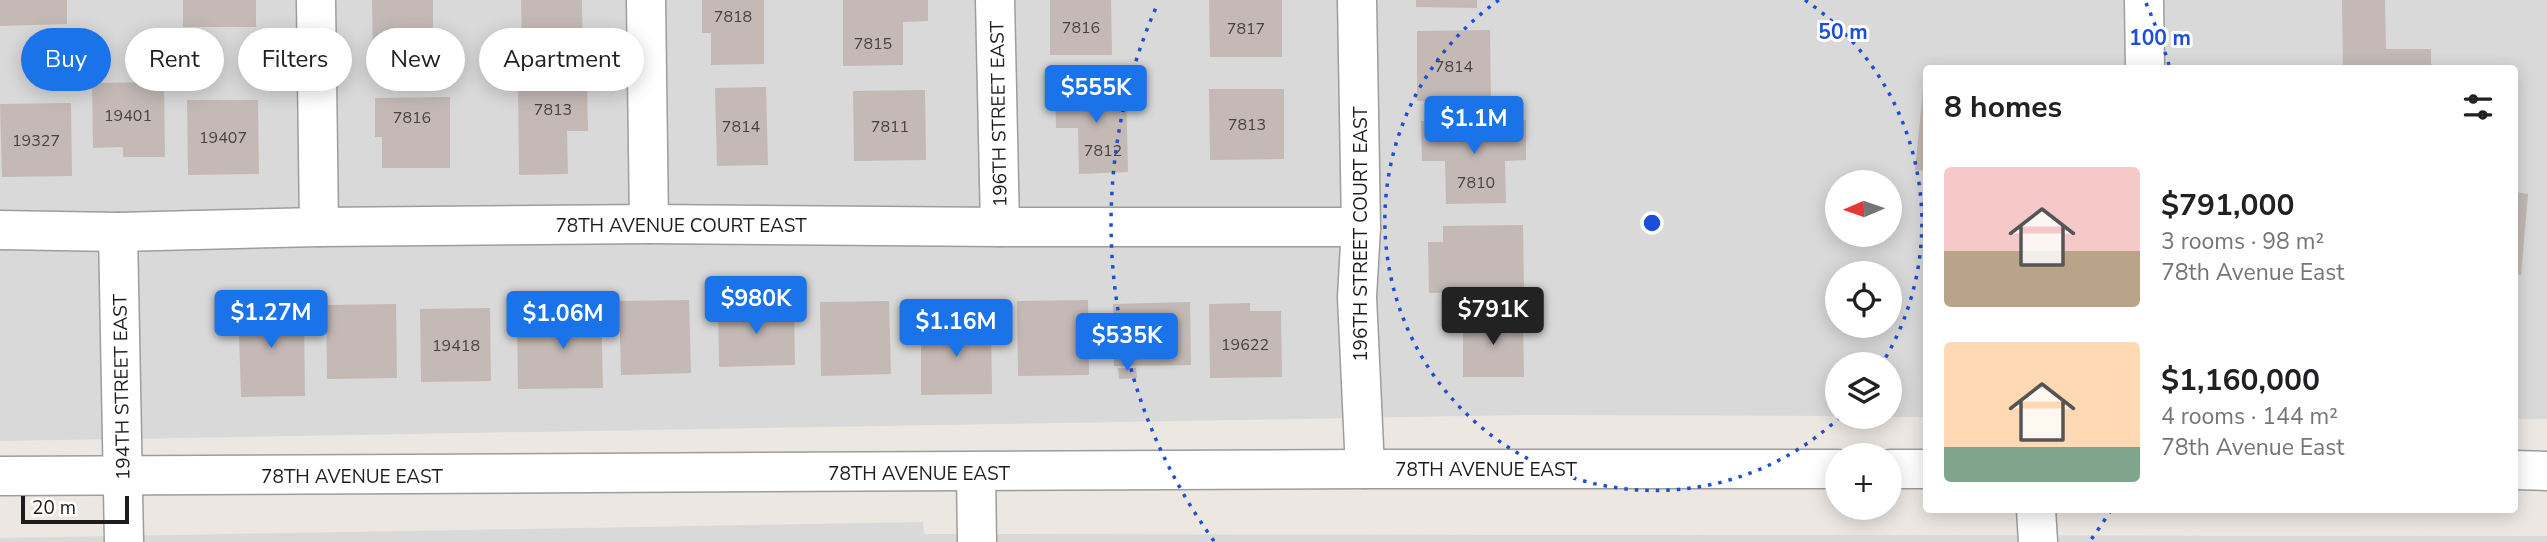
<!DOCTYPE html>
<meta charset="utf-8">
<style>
body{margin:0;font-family:"Nunito Sans",sans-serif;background:#f2f2f2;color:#202124;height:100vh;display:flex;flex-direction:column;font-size:26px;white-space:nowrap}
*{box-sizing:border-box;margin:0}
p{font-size:23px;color:#757577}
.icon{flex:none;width:38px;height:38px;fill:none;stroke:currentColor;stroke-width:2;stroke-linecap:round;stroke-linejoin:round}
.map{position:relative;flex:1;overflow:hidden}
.side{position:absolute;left:1923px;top:65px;width:595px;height:448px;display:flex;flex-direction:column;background:#fff;border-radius:7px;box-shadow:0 4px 18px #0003}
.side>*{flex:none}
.top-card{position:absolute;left:21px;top:28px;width:665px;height:63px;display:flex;gap:14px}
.needle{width:46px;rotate:268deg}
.fabs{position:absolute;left:1825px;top:170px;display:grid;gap:14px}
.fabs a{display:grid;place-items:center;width:77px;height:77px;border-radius:50%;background:#fff;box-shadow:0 4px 18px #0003;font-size:35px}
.scale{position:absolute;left:21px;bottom:18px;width:108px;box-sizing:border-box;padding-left:7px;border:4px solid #1c1c1c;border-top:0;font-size:19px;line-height:24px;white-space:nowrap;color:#1c1c1c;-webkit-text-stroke:5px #fff;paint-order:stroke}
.price{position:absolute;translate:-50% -60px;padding:0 16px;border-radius:7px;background:#1a73e8;color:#fff;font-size:23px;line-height:46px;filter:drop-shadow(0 2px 4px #0008)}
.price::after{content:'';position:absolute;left:50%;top:42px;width:21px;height:16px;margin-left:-10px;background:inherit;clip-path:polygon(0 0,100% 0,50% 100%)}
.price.active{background:#222;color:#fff}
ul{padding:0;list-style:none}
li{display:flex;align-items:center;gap:21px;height:175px;padding:0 21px}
li span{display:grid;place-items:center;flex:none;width:196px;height:140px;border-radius:7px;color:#555}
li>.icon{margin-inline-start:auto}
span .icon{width:84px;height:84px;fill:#fffc;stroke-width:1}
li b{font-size:30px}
h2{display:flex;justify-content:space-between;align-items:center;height:84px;padding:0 21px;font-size:30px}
.chip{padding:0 24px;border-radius:32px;background:#fff;box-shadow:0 4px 18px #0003;font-size:24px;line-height:63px}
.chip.active{background:#1a73e8;color:#fff}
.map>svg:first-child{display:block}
.residential{fill:#dad9d9;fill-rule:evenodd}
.building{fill:#c4b9b5}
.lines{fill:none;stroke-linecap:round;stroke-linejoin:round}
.minor-casing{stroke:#9d9d9d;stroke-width:41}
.tertiary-casing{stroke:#9d9d9d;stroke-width:41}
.minor{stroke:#fff;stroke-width:38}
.tertiary{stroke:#fff;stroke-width:38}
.ring{fill:none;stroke:#1d4ed8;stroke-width:3.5;stroke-dasharray:3.5 7}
.labels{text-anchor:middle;stroke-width:6;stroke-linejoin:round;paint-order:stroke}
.number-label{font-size:16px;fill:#464342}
.street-label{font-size:19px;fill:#1c1c1c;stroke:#fff}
.centre{fill:#1d4ed8;stroke:#fff;stroke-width:3.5}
.ring-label{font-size:21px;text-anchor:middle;font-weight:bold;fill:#1d4ed8;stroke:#fff;stroke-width:6;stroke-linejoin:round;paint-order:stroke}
</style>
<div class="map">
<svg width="2547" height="542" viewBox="0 0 2547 542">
<rect width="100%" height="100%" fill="#ede7e2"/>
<g class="residential">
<path d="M 0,0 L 2547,0 L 2547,419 L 2515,419 L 2515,68 L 1927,68 L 1927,417 L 1881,417 L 1890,416 L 1890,364 L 1838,364 L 1837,416 L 1532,415 L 0,441 ZM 1838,182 L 1890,182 L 1890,234 L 1838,234 ZM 1838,273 L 1890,273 L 1890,326 L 1838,326 Z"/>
<path d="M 923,522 L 924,534 L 2547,536 L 2547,542 L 0,542 L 0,538 Z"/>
</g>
<g class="building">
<path d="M 0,0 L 67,0 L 67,24 L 0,26 Z"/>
<rect x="183" y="0" width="73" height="27"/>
<path d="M 372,0 L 433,0 L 433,60 L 373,61 Z"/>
<path d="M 521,0 L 582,0 L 583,67 L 507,68 L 507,45 L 522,45 Z"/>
<path d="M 702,0 L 764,0 L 764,64 L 711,65 L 711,33 L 702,33 Z"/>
<path d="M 843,0 L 928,0 L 928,21 L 903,22 L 903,65 L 843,66 Z"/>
<path d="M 1050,0 L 1111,0 L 1112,55 L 1050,55 Z"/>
<path d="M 1209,0 L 1282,0 L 1282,57 L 1210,57 Z"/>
<path d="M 1416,0 L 1477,0 L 1477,8 L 1416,7 Z"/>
<path d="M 2342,0 L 2385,0 L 2386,49 L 2431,49 L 2431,68 L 2343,68 Z"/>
<path d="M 1490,30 L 1491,100 L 1417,101 L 1417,31 Z"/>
<path d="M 164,82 L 165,157 L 123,157 L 123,147 L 93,148 L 92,83 Z"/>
<path d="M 1126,85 L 1128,172 L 1079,174 L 1078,128 L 1056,128 L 1055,86 Z"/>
<path d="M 587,86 L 588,131 L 567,131 L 568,174 L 519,175 L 518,87 Z"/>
<path d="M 766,87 L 768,165 L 717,166 L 715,88 Z"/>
<path d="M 1209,89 L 1284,89 L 1284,159 L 1210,160 Z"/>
<path d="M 925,90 L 926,160 L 854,161 L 853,91 Z"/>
<path d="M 1923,91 L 1927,91 L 1927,171 L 1915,170 Z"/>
<path d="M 450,97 L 450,168 L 382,168 L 382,137 L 375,137 L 375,98 Z"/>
<path d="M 187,100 L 258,100 L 259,174 L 188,175 Z"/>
<path d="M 71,103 L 72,176 L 2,177 L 0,104 Z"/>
<path d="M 1526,120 L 1526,160 L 1505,161 L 1506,203 L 1446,204 L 1445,161 L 1422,161 L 1421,121 Z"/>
<path d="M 2515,192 L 2528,194 L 2521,275 L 2515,274 Z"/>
<path d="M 1523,225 L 1524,291 L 1429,293 L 1428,242 L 1443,242 L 1443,226 Z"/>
<path d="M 286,300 L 287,317 L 304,317 L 305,396 L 241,397 L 238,302 Z"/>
<path d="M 689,300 L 691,373 L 621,375 L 619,301 Z"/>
<path d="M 1088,300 L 1089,375 L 1018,376 L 1017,301 Z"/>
<path d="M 889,301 L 891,374 L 821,376 L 820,302 Z"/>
<path d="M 1190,302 L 1191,365 L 1114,366 L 1113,304 Z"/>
<path d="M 601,303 L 603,388 L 518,389 L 517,328 L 559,327 L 558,304 Z"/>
<path d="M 1250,303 L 1250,311 L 1281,311 L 1282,377 L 1210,378 L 1209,304 Z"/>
<path d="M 396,304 L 397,378 L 327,379 L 326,305 Z"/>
<path d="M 794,304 L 795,365 L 719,367 L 718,306 Z"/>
<path d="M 490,308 L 491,381 L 421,382 L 420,309 Z"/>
<path d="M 1523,316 L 1524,377 L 1463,377 L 1463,317 Z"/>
<path d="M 991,323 L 992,394 L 921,395 L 921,324 Z"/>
<path d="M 1118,368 L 1136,368 L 1137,378 L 1119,379 Z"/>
</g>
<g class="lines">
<defs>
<g id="minor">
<path d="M 316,0 L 319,227"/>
<path d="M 646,0 L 649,224"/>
<path d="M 995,0 L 1000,227"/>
<path d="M 1357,0 L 1361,227 L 1357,297 L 1365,469"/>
<path d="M 2144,0 L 2145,68"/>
<path d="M 0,230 L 118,232 L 319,227 L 649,224 L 1000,227 L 1361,227"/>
<path d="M 118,232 L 124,542"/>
<path d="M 976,472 L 977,542"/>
<path d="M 2036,509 L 2038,542"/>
</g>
<g id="tertiary">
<path d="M 1890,469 L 1927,469"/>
<path d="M 2515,470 L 2547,471"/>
<path d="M 0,476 L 1365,469 L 1838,469"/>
</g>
</defs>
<use href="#minor" class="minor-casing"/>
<use href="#tertiary" class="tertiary-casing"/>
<use href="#minor" class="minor"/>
<use href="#tertiary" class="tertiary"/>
</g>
<g class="ring">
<path d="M1840 417A270 270 0 1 1 1499 0M1805 0A270 270 0 0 1 1883 362"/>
<path d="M2111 510A541 541 0 0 1 2090 541M1214 541A541 541 0 0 1 1158 3M2146 3A541 541 0 0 1 2169 65"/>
</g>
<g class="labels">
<g class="number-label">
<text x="733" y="22">7818</text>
<text x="1081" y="33">7816</text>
<text x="1246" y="34">7817</text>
<text x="873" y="49">7815</text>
<text x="1454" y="72">7814</text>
<text x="553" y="115">7813</text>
<text x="128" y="121">19401</text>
<text x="412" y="123">7816</text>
<text x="1247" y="130">7813</text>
<text x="741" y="132">7814</text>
<text x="890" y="132">7811</text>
<text x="223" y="143">19407</text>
<text x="36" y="146">19327</text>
<text x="1103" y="156">7812</text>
<text x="1476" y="188">7810</text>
<text x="1245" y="350">19622</text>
<text x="456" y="351">19418</text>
</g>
<g class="street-label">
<text transform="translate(998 114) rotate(-91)" y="7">196TH STREET EAST</text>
<text x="681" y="232">78TH AVENUE COURT EAST</text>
<text transform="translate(1360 234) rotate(-90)" y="7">196TH STREET COURT EAST</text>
<text transform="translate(121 387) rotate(-91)" y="7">194TH STREET EAST</text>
<text x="1486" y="476">78TH AVENUE EAST</text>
<text x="919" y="480">78TH AVENUE EAST</text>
<text x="352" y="483">78TH AVENUE EAST</text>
</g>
</g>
<circle cx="1652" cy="223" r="10" class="centre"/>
<g class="ring-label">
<text x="1843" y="39">50 m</text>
<text x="2160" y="45">100 m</text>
</g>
</svg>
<div class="fabs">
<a><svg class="needle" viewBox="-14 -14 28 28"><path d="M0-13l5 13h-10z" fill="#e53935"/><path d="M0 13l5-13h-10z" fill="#757577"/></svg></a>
<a><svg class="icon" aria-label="locate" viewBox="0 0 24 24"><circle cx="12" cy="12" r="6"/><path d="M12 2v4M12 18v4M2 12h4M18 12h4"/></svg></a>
<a><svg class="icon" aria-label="layers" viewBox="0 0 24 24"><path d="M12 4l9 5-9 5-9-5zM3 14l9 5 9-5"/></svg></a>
<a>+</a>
</div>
<div class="scale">20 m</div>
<b class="price" style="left:1096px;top:125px">$555K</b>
<b class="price" style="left:1474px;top:156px">$1.1M</b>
<b class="price" style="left:756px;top:336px">$980K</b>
<b class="price active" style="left:1493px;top:347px">$791K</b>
<b class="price" style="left:271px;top:350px">$1.27M</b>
<b class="price" style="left:563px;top:351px">$1.06M</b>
<b class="price" style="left:956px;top:359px">$1.16M</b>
<b class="price" style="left:1127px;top:373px">$535K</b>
<div class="top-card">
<a class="chip active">Buy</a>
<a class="chip">Rent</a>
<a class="chip">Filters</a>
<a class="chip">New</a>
<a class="chip">Apartment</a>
</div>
<section class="side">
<h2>8 homes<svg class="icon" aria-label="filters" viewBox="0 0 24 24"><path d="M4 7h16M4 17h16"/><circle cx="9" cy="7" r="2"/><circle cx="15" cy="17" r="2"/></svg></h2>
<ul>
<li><span style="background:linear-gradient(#f6c9c9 60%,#b9a48a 0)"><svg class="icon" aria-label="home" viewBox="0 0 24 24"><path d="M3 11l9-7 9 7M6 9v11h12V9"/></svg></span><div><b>$791,000</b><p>3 rooms · 98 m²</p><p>78th Avenue East</p></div></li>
<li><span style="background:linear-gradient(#ffd9b3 75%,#7fa58c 0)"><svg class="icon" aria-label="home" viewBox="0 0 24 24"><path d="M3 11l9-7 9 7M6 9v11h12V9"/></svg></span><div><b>$1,160,000</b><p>4 rooms · 144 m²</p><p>78th Avenue East</p></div></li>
</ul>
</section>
</div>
